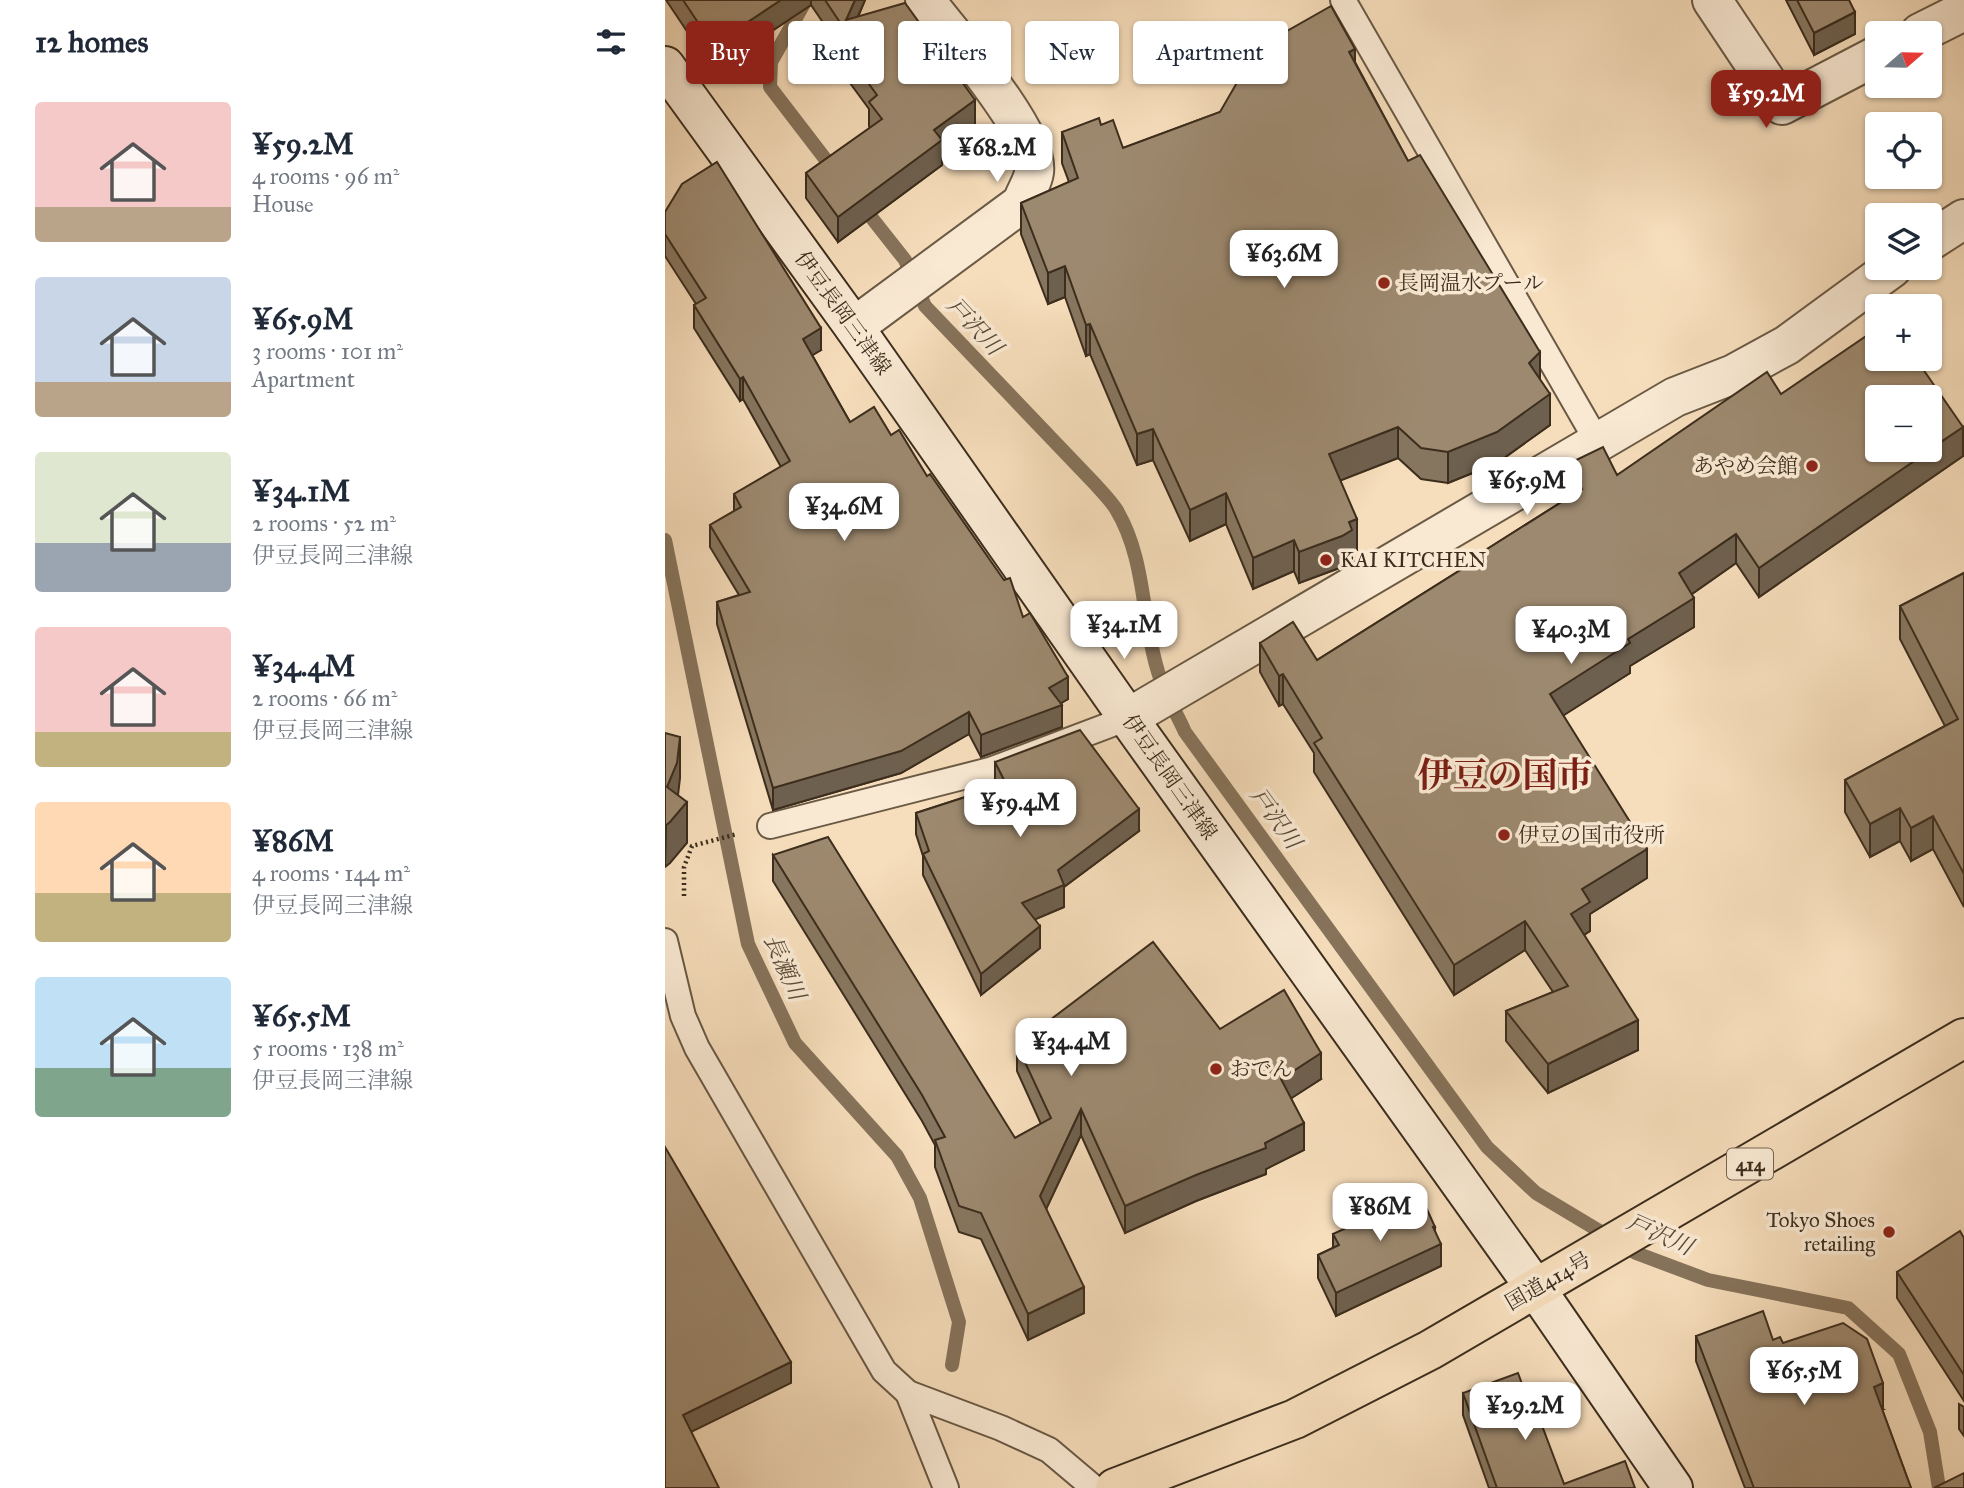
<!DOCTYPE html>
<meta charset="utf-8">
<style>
body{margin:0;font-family:"IM FELL Great Primer","Noto Serif JP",serif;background:#f2f2f3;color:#1f2937;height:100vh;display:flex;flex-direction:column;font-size:26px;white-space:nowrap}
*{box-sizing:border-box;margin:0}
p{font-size:23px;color:#747a83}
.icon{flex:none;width:38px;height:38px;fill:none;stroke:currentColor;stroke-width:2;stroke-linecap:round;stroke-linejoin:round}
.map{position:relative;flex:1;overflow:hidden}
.details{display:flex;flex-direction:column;background:#fff;width:665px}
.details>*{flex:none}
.guide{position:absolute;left:21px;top:21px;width:665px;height:63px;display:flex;gap:14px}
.needle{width:46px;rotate:70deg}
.tools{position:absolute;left:1200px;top:21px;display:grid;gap:14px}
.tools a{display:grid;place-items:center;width:77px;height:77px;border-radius:7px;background:#fff;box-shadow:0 2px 5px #0004;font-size:35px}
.price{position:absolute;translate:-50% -60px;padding:0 16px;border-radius:14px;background:#fff;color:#222;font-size:23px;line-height:46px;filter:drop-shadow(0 2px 4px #0008)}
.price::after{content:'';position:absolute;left:50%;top:42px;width:21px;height:16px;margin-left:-10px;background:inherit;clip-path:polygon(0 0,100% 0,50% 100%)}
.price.on{background:#8f2418;color:#fff}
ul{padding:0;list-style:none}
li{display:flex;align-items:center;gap:21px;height:175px;padding:0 35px}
li span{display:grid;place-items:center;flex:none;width:196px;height:140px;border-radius:7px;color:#555}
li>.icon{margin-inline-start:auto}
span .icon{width:84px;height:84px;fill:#fffc;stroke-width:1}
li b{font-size:30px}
h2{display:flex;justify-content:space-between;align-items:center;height:84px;padding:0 35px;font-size:30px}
.pill{padding:0 24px;border-radius:7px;background:#fff;box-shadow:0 2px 5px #0004;font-size:24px;line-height:63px}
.pill.on{background:#8f2418;color:#fff}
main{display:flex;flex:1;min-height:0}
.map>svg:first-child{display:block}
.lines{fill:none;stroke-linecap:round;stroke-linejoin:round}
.stream{stroke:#86735b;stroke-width:14}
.lane-casing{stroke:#6a5944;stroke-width:28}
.street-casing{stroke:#6a5944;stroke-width:42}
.secondary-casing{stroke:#3c2d1d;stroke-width:42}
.highway-casing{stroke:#3c2d1d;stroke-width:42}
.path{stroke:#3c2d1d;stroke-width:4.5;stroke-dasharray:2 3.5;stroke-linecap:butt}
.lane{stroke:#f9e9d3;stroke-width:24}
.street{stroke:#f9e9d3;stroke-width:38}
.secondary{stroke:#f9e9d3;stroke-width:38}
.highway{stroke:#f6ddbb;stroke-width:38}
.wall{fill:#87765f;stroke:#3c2d1d;stroke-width:2}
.shaded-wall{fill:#6e604e;stroke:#3c2d1d;stroke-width:2}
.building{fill:#9d896f;stroke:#3c2d1d;stroke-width:2}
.poi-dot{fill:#8f2418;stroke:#f9e9d3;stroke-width:2.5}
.labels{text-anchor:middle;stroke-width:7;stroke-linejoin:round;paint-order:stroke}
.shield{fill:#f9e9d3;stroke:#756554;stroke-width:2}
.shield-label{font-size:19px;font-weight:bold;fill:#3c2d1d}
.poi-label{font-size:21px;fill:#3c2d1d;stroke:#f9e9d3;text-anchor:start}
.street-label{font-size:21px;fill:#3c2d1d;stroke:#f9e9d3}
.water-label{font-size:23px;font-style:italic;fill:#5b4a37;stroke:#f9e9d3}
.town-label{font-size:35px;font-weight:bold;fill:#7a1f14;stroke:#f9e9d3}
</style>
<main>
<section class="details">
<h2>12 homes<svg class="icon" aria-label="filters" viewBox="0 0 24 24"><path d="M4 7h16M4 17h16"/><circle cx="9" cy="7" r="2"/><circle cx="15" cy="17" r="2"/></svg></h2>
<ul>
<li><span style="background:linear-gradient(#f6c9c9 75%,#b9a48a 0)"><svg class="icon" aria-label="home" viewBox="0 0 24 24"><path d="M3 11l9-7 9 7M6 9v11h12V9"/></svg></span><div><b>¥59.2M</b><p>4 rooms · 96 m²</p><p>House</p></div></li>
<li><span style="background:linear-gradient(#c9d6e8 75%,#b9a48a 0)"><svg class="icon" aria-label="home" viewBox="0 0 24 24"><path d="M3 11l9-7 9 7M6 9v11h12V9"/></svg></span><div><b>¥65.9M</b><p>3 rooms · 101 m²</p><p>Apartment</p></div></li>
<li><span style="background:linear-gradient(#dfe7d0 65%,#9aa5b1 0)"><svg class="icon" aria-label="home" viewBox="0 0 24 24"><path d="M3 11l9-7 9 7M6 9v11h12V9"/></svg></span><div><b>¥34.1M</b><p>2 rooms · 52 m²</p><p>伊豆長岡三津線</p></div></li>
<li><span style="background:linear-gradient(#f6c9c9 75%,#c2b280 0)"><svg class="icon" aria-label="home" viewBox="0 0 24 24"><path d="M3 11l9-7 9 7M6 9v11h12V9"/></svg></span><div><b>¥34.4M</b><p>2 rooms · 66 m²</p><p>伊豆長岡三津線</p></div></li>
<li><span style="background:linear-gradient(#ffd9b3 65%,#c2b280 0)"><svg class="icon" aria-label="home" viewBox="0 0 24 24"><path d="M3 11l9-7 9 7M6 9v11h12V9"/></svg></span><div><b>¥86M</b><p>4 rooms · 144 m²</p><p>伊豆長岡三津線</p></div></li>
<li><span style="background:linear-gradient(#bfe0f5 65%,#7fa58c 0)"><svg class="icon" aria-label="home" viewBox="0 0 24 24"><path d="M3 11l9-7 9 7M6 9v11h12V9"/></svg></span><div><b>¥65.5M</b><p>5 rooms · 138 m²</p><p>伊豆長岡三津線</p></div></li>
</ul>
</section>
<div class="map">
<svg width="1299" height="1488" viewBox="0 0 1299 1488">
<rect width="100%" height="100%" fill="#f6ddbb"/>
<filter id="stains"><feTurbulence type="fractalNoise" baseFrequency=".00286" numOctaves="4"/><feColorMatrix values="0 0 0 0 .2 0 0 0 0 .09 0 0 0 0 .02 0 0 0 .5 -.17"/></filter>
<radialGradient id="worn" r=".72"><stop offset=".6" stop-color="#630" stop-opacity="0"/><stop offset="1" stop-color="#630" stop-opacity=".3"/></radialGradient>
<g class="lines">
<g class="stream">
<path d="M 141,0 L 106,62 L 105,87 L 171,173"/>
<path d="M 195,203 L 240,260 L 260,306 L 430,484 C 437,492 445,500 451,509 C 482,560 476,623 495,678 C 501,696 512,714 520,732 L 822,1147 L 871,1193 L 971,1253 L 1043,1280 L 1183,1308 L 1234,1354 L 1265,1432 L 1274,1488"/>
<path d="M 0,540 L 83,944 L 130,1043 L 232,1156 L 255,1198 L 294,1322 L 287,1365"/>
</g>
<defs>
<g id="lane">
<path d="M 678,0 L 932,441"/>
<path d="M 105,826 L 325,770 L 463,718"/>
<path d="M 0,941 L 18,1016 L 32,1048 L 219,1371 L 243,1393"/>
<path d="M 281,1488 L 243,1393 L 336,1428 L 384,1450 L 429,1488"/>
</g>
<g id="street">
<path d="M 1047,0 L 1117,105 L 1213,55"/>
<path d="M 1255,33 L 1299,11"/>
<path d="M 1265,241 L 1299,219"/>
<path d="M 189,327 L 357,203 C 360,193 368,182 369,172 C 375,134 285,33 260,0"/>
<path d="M 463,718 L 1010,397 L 1069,374 L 1122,345 L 1227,268"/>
</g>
<path id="secondary" d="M 0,66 L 189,327 L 463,718 L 871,1289 L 1008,1488"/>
<path id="highway" d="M 450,1488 L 630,1419 L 765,1350 L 1299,1038"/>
</defs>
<use href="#lane" class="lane-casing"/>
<use href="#street" class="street-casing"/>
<use href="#secondary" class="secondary-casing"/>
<use href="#highway" class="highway-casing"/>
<path class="path" d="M 19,896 L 19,867 L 27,846 L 72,834"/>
<use href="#lane" class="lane"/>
<use href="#street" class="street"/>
<use href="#secondary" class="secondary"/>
<use href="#highway" class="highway"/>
</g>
<g class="wall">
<path d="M 1,0 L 200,0 L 193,17 L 310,125 L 277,149 L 277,165 L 173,242 L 141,198 L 141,173 L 205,128 L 204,126 L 204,109 L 174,68 L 174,46 L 146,5 L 48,70 Z"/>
<path d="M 1121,0 L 1184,0 L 1190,34 L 1149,55 Z"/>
<path d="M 690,62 L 743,161 L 875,380 L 885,425 L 832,463 L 783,483 L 756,479 L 733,458 L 675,480 L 692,550 L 687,551 L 687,561 L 677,567 L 634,583 L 629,571 L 588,589 L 561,524 L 525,541 L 488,460 L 472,465 L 425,354 L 421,356 L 400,297 L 383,304 L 356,234 L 356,203 L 404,182 L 397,163 L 397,132 L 436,125 L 458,148 Z"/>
<path d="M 0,212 L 156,350 L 147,355 L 185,422 L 226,435 L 262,476 L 358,617 L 403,699 L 396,703 L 397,727 L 316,757 L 304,734 L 236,773 L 108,810 L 52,624 L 52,602 L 74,595 L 45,547 L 45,525 L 69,511 L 69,494 L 116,467 L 78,399 L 75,401 L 29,328 L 29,305 L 31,304 L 0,256 Z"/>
<path d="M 1116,394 L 1298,456 L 1094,597 L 1071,563 L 1027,594 L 1029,627 L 965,666 L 965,673 L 898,715 L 982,878 L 925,914 L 925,931 L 919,935 L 973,1050 L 883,1093 L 841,1041 L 841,1011 L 888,992 L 860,950 L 789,995 L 649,772 L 649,753 L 618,704 L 614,706 L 595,672 L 595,643 L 652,660 L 819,555 L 819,551 L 906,496 L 905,493 L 905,463 L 952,475 Z"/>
<path d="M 1299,573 L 1299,907 L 1268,849 L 1246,861 L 1235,841 L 1205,857 L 1180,812 L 1180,780 L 1280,726 L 1235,639 L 1235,606 Z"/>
<path d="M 330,762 L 474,831 L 399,887 L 399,907 L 370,919 L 375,948 L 316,995 L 258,875 L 258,856 L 251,834 L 251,813 L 331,787 L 330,784 Z"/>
<path d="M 108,855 L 350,1138 L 376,1124 L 352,1071 L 352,1045 L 555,1029 L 656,1079 L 626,1098 L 639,1150 L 601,1169 L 601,1174 L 531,1201 L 460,1233 L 416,1135 L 381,1209 L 419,1313 L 363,1340 L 316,1239 L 294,1232 L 270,1167 L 270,1145 L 257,1121 L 108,881 Z"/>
<path d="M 770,1231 L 776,1266 L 671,1316 L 653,1278 L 653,1255 L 668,1248 L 668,1234 Z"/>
<path d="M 1299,1238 L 1299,1401 L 1232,1298 L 1232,1272 Z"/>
<path d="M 1031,1336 L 1108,1340 L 1118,1343 L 1218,1409 L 1217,1409 L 1246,1488 L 1080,1488 L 1031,1361 Z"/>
<path d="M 798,1393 L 872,1425 L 899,1484 L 970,1488 L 824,1488 L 798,1415 Z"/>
<path d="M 1294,1404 L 1299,1407 L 1299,1436 L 1294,1429 Z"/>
</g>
<g class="shaded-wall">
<path d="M 116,0 L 146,0 L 146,5 L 48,70 L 48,45 Z"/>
<path d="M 190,0 L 200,0 L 184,37 L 181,20 Z"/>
<path d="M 1190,12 L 1190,34 L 1149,55 L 1149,33 Z"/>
<path d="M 690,49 L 690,79 L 684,52 Z"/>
<path d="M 310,100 L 310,125 L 277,149 L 277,165 L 173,242 L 173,217 L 269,130 Z"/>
<path d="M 400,266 L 400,297 L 383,304 L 383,273 Z"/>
<path d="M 425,324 L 425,354 L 421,356 L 421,325 Z"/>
<path d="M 156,328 L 156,350 L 138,361 L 138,339 Z"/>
<path d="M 875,352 L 875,383 L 864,363 Z"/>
<path d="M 78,377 L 78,399 L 75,401 L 75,379 Z"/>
<path d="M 885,394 L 885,425 L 832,463 L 783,483 L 783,452 Z"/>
<path d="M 733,427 L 733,458 L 664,485 L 664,454 Z"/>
<path d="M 1298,427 L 1298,456 L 1094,597 L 1094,568 Z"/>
<path d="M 488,429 L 488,460 L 472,465 L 472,434 Z"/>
<path d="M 561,493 L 561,524 L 525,541 L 525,510 Z"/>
<path d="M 692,519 L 692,550 L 687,551 L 687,561 L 677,567 L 634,583 L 634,552 L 684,522 Z"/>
<path d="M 1071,534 L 1071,563 L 1014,603 L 1014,573 Z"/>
<path d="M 629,540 L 629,571 L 588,589 L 588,558 Z"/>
<path d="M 1029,598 L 1029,627 L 965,666 L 965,673 L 885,724 L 885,694 L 963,639 Z"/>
<path d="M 618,674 L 618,704 L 614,706 L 614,676 Z"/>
<path d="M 403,677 L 403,699 L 388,708 L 397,705 L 397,727 L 316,757 L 316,735 L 384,688 Z"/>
<path d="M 304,712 L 304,734 L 236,773 L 108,810 L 108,788 Z"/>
<path d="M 15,737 L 15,778 L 12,804 L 22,802 L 22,843 L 5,863 L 0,867 L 2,787 Z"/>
<path d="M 1235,808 L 1235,841 L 1205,857 L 1205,824 Z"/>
<path d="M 474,809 L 474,831 L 399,887 L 399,907 L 357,925 L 357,903 L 393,870 Z"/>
<path d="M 1268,816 L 1268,849 L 1246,861 L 1246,828 Z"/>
<path d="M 982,849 L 982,878 L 925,914 L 925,931 L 906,943 L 906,914 L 917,889 Z"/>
<path d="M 860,921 L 860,950 L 789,995 L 789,965 Z"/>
<path d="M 375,926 L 375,948 L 316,995 L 316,974 Z"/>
<path d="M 973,1020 L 973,1050 L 883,1093 L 883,1064 Z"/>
<path d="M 656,1053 L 656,1079 L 616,1105 L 616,1079 Z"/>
<path d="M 416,1109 L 416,1135 L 375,1222 L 375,1196 Z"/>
<path d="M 639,1123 L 639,1150 L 601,1169 L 601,1174 L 531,1201 L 460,1233 L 460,1206 L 600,1143 Z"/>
<path d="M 770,1227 L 770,1246 L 776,1244 L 776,1266 L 671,1316 L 671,1293 Z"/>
<path d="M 419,1287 L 419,1313 L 363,1340 L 363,1314 Z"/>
<path d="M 126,1362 L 126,1383 L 18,1436 L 18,1415 Z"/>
<path d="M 1218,1383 L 1218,1409 L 1209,1412 L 1209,1387 Z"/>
</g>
<g class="building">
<path d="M 18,0 L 116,0 L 48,45 Z"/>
<path d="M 160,0 L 190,0 L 181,20 L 240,3 L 310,100 L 269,130 L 277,140 L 173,217 L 141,173 L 217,119 L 204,102 L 212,95 L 174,43 L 184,36 Z"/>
<path d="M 1132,0 L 1184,0 L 1190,12 L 1149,33 Z"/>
<path d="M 666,6 L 690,49 L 684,52 L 743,161 L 755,155 L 875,352 L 864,363 L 885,394 L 832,432 L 783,452 L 756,448 L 733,427 L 664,454 L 692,519 L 684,522 L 687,530 L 677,536 L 634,552 L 629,540 L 588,558 L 561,493 L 525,510 L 488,429 L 472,434 L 425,324 L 421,325 L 400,266 L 383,273 L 356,203 L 413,178 L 397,132 L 434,118 L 436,125 L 448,120 L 458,148 L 555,112 L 592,48 Z"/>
<path d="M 52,162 L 156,328 L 138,339 L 185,422 L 209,407 L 226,435 L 234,430 L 262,476 L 265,474 L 339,580 L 345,578 L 358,617 L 365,613 L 403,677 L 384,688 L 397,705 L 316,735 L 304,712 L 236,751 L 108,788 L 52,602 L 85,592 L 45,525 L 76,507 L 69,494 L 125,461 L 78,377 L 75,379 L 29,305 L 41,298 L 0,234 L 0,212 L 17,184 Z"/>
<path d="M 1213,328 L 1213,359 L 1251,359 L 1298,427 L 1265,449 L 1265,397 L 1213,397 L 1213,450 L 1265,450 L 1094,568 L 1071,534 L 1014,573 L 1029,598 L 963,639 L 965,643 L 885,694 L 982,849 L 917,889 L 925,902 L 906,914 L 973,1020 L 883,1064 L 841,1011 L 903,986 L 860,921 L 789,965 L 649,743 L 657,738 L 618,674 L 614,676 L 595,643 L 628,622 L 652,660 L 821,554 L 819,551 L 917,489 L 905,463 L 938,447 L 952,475 L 1102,372 L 1116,394 Z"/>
<path d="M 1299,573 L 1299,874 L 1268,816 L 1246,828 L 1235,808 L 1205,824 L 1180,780 L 1293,719 L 1235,606 Z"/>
<path d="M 415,730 L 474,809 L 393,870 L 399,885 L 357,903 L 375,926 L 316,974 L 258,854 L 264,851 L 251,813 L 341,784 L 330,762 Z"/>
<path d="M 0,733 L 15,737 L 12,763 L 2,787 L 22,802 L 5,822 L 0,826 Z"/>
<path d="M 163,837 L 350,1138 L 386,1118 L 352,1045 L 488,942 L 555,1029 L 619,990 L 656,1053 L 616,1079 L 639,1123 L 600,1143 L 601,1148 L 531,1175 L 460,1206 L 416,1109 L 375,1196 L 419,1287 L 363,1314 L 316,1213 L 294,1206 L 270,1140 L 280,1137 L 257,1095 L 108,855 Z"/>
<path d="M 0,1147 L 126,1362 L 18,1415 L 54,1488 L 0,1488 Z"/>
<path d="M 755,1194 L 770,1227 L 768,1227 L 776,1244 L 671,1293 L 653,1255 L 674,1245 L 668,1234 Z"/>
<path d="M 1295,1231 L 1299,1238 L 1299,1375 L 1232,1272 Z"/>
<path d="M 1098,1311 L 1108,1340 L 1115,1337 L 1118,1343 L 1178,1323 L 1202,1339 L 1218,1383 L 1209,1387 L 1246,1488 L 1089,1488 L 1031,1336 Z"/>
<path d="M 853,1373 L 872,1425 L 876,1423 L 899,1484 L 960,1461 L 970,1488 L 832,1488 L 798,1393 Z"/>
<path d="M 1299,1473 L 1299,1488 L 1269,1488 Z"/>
</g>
<g class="poi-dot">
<circle cx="719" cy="283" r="7"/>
<circle cx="1147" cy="466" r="7"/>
<circle cx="661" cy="560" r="7"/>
<circle cx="839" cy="835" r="7"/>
<circle cx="551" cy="1069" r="7"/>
<circle cx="1224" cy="1232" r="7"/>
</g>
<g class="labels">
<rect class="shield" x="1062" y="1148.5" width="46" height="31" rx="5"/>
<g class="shield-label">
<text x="1085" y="1171">414</text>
</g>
<g class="poi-label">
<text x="733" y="290">長岡温水プール</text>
<text x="1133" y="473" text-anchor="end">あやめ会館</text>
<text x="675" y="567">KAI KITCHEN</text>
<text x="853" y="842">伊豆の国市役所</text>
<text x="565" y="1076">おでん</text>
<text x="1210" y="1227" text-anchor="end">Tokyo Shoes<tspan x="1210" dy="24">retailing</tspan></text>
</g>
<g class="street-label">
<text transform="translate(178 313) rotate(54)" y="7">伊豆長岡三津線</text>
<text transform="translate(505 777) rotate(55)" y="7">伊豆長岡三津線</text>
<text transform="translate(883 1281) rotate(-30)" y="7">国道414号</text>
</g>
<g class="water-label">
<text transform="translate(310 326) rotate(47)" y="8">戸沢川</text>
<text transform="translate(611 818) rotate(54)" y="8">戸沢川</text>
<text transform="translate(120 967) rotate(66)" y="8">長瀬川</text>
<text transform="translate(995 1234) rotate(24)" y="8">戸沢川</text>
</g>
<g class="town-label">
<text x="840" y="787">伊豆の国市</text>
</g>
</g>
<rect width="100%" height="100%" filter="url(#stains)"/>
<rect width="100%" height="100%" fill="url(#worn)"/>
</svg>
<div class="tools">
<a><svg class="needle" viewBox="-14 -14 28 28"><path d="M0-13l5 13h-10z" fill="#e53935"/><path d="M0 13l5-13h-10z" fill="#747a83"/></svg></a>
<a><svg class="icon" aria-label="locate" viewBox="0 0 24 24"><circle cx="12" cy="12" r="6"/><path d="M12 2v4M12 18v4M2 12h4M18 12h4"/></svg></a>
<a><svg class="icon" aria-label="layers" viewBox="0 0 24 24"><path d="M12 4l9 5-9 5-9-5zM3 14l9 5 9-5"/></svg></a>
<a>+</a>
<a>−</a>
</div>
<b class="price on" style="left:1101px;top:130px">¥59.2M</b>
<b class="price" style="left:332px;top:184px">¥68.2M</b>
<b class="price" style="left:619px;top:290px">¥63.6M</b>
<b class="price" style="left:862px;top:517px">¥65.9M</b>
<b class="price" style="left:179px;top:543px">¥34.6M</b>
<b class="price" style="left:459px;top:661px">¥34.1M</b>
<b class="price" style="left:906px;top:666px">¥40.3M</b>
<b class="price" style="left:355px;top:839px">¥59.4M</b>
<b class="price" style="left:406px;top:1078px">¥34.4M</b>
<b class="price" style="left:715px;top:1243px">¥86M</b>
<b class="price" style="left:1139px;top:1407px">¥65.5M</b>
<b class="price" style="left:860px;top:1442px">¥29.2M</b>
<div class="guide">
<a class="pill on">Buy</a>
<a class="pill">Rent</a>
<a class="pill">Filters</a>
<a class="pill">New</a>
<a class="pill">Apartment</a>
</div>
</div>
</main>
